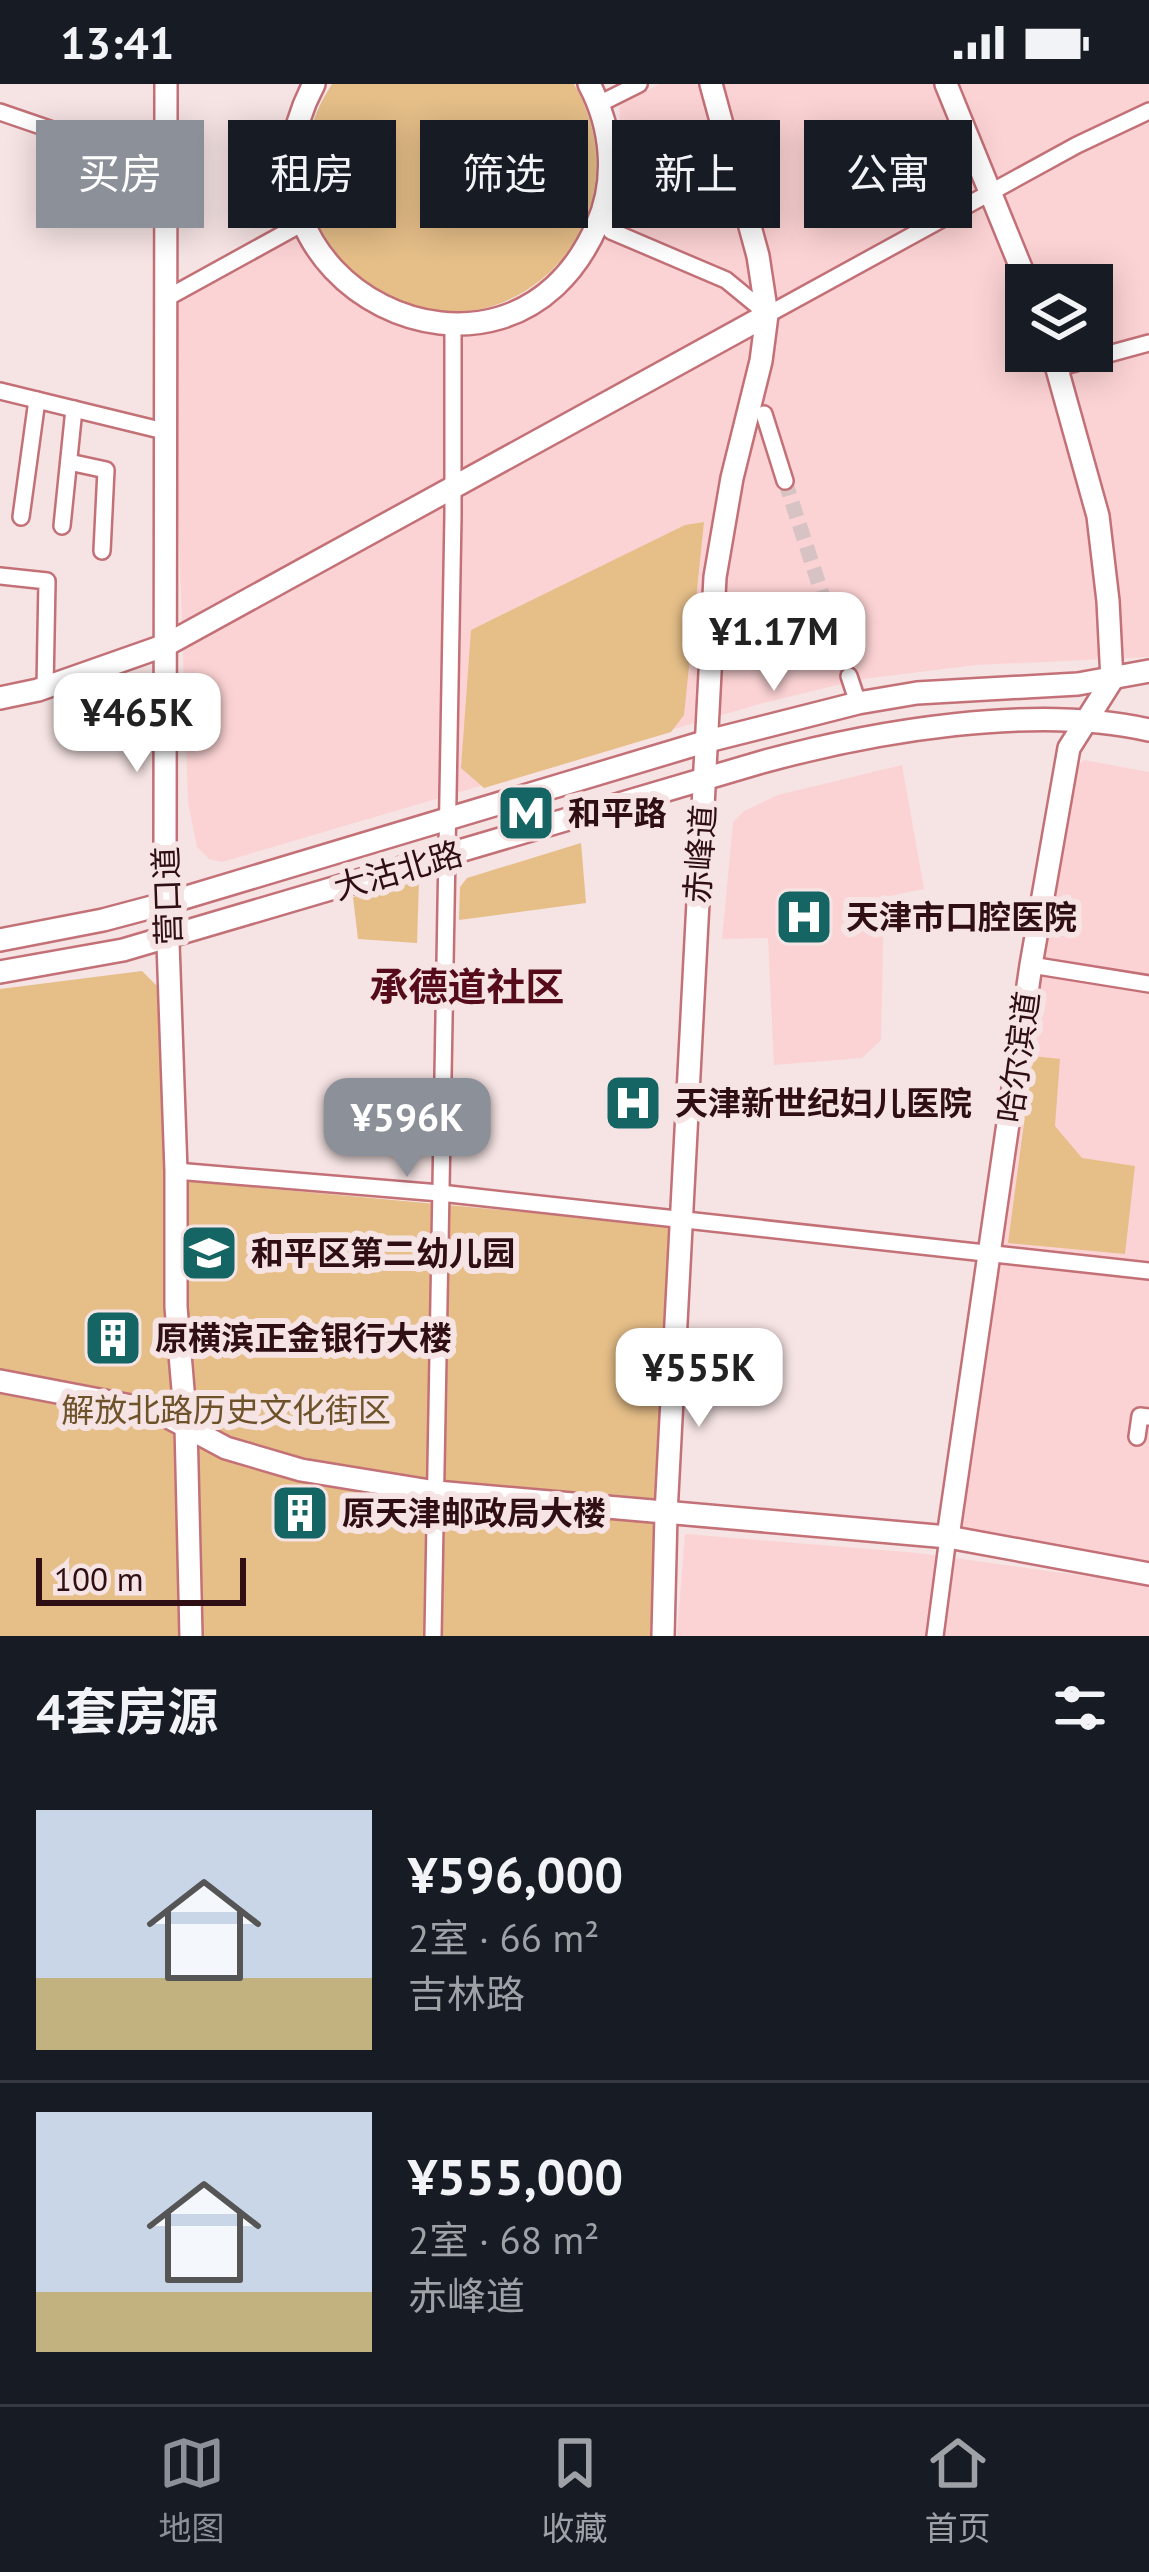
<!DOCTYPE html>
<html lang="zh">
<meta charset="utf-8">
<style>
body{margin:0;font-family:"PT Sans","Noto Sans SC",sans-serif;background:#242831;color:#f1f3f6;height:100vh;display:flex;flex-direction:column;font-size:45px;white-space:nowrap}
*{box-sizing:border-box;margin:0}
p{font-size:39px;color:#9ea1a6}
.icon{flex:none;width:66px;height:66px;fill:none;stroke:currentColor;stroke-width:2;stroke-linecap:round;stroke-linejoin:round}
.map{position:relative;height:1552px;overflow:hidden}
.panel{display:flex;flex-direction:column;background:#171b24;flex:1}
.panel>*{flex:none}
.hud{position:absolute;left:36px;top:36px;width:1077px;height:108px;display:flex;gap:24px}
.tools{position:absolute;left:1005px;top:180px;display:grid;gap:24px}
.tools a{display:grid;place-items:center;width:108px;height:108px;border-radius:0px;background:#171b24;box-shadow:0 6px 30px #0003;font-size:60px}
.scale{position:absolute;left:36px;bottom:30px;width:210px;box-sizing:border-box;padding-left:12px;border:6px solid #2f0f13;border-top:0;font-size:33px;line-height:42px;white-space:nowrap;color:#2f0f13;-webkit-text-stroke:9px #f6e3e3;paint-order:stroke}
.price{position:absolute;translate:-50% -102px;padding:0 27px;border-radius:24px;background:#fff;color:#222;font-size:39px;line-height:78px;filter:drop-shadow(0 3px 6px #0008)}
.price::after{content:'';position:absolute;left:50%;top:72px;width:36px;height:27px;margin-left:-18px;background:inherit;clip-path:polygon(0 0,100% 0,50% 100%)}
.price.current{background:#8c9099;color:#fff}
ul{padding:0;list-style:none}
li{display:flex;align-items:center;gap:36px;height:300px;padding:0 36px}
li+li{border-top:3px solid #363941}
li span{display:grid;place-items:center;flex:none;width:336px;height:240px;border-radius:0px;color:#555}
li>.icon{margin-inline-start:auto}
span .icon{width:144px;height:144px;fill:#fffc;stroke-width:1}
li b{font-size:51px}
h2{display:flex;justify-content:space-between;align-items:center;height:144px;padding:0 36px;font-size:51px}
.tag{padding:0 42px;border-radius:0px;background:#171b24;box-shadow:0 6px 30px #0003;font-size:42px;line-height:108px}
.tag.current{background:#8c9099;color:#fff}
.status{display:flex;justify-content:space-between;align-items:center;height:84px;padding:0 60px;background:#171b24;direction:ltr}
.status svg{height:33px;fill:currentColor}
.tab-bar{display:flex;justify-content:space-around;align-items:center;height:168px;border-top:3px solid #363941;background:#171b24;font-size:33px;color:#9ea1a6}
.tab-bar a{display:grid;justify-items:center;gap:6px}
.tab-bar .current{color:#8c9099}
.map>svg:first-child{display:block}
.built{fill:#fcd3d4;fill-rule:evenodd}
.green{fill:#e5be88;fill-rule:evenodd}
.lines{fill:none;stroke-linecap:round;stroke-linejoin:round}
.street-tunnel{stroke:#d8c3c4;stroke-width:15;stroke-dasharray:15 8;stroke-linecap:butt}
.street-casing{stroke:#c37077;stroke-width:20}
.secondary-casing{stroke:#c37077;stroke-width:26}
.street{stroke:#fff;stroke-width:15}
.secondary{stroke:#fff;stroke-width:21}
.labels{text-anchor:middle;stroke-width:12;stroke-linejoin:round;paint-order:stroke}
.poi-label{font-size:33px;font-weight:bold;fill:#2f0f13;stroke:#f6e3e3;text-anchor:start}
.street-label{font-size:33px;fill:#2f0f13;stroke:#f6e3e3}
.park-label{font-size:33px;fill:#6d522a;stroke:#f6e3e3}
.quarter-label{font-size:39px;font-weight:bold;fill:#560b1b;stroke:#f6e3e3}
</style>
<div class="status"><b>13:41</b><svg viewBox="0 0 49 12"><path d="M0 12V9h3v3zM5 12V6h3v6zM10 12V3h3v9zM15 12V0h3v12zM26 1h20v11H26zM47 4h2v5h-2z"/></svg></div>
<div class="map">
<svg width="1149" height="1552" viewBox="0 0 1149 1552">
<rect width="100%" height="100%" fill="#f6e3e3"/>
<g class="built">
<path d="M 660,0 L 1149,0 L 1149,573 L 976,581 L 863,595 L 763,619 L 222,778 L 209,775 L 197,763 L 188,718 L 171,219 L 298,149 L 306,169 L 330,198 L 361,222 L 399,241 L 468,246 L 516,235 L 556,213 L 600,164 L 613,135 L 623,86 L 619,20 ZM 1026,201 L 1092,201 L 1092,267 L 1026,267 Z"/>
<path d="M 1084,676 L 1149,688 L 1149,1483 L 956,1449 L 1040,873 L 1072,687 Z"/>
<path d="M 902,681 L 924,805 L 884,813 L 881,956 L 862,974 L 774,981 L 768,854 L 722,855 L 733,738 L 744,727 L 778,711 Z"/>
<path d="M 685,1450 L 918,1469 L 1149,1501 L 1149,1552 L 677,1552 Z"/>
</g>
<g class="green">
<path d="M 332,0 L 574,0 C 656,142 496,296 362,196 C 340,179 322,157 314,131 C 299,83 305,41 332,0 ZM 450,53 L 468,56 L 483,77 L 477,101 L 455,113 L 437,108 L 423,86 L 429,64 Z"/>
<path d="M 704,438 L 684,631 L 671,648 L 484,704 L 461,684 L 471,546 L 685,441 Z"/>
<path d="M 581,759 L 586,819 L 459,836 L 460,803 L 467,794 Z"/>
<path d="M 419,797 L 417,859 L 358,855 L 353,813 Z"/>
<path d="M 142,887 L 159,904 L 165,1095 L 676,1142 L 661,1552 L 0,1552 L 0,905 Z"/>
<path d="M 1033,972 L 1060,975 L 1055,1042 L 1082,1074 L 1135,1082 L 1125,1170 L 1008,1159 Z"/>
</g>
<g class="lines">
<path class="street-tunnel" d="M 785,397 L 849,592"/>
<defs>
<g id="street">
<path d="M 599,20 L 639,0"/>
<path d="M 0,28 L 166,85"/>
<path d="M 603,128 L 611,147 L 726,196 L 765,228"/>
<path d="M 165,215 L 303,139"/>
<path d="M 767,231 L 1077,61 L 1149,27"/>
<path d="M 1057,284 L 1149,259"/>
<path d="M 0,307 L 164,347"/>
<path d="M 764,330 L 785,397"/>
<path d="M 69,378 L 106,386 L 102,467"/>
<path d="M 21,433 L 37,316"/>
<path d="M 62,442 L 74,325"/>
<path d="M 0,492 L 47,497 L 45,604"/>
<path d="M 849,592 L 858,619"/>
<path d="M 1031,881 L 1149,900"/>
<path d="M 176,1087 L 440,1109 L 1149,1187"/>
<path d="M 1137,1353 L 1140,1332 L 1149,1333"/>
<path d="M 433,1552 L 453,431 L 453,240"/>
<path d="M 935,1552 L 948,1453"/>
</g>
<g id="secondary">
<path d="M 166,0 L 165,773 L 176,1087 L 176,1223 L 186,1341 L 191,1552"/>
<path d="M 314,0 C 209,196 507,348 597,141 C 617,96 612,43 589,0"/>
<path d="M 946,0 L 1028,201"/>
<path d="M 0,614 L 38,606 L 166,561 L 767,231"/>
<path d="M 0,856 L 103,836 L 167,819 L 704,658 L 858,619 L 917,609 L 1078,600 L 1149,587"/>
<path d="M 0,888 L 123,866 L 762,678 C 875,647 1034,620 1149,646"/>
<path d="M 0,1297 L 157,1327 L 226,1364 L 301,1386 L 436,1408 L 948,1453 L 1149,1490"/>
<path d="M 948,1453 L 1031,881 L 1069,664 L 1112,596 L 1108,517 L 1098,432 L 1052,267"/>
<path d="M 663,1552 L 666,1430 L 715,493 L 732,394 L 761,277 L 767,231 L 758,172 L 711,0"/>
</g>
</defs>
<use href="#street" class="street-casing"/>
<use href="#secondary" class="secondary-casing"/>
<use href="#street" class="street"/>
<use href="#secondary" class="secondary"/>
</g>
<defs>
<symbol id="metro-square" viewBox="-11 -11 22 22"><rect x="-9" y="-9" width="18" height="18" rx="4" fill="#166565" stroke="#f6e3e3"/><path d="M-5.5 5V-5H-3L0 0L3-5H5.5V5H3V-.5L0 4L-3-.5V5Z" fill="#fff"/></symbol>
<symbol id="hospital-square" viewBox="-11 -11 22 22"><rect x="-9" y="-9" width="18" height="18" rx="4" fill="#166565" stroke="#f6e3e3"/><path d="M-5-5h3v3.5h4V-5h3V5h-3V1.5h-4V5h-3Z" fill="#fff"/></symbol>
<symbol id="school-square" viewBox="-11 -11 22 22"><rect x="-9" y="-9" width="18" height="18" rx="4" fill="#166565" stroke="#f6e3e3"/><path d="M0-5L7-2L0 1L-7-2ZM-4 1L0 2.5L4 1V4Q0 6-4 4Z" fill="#fff"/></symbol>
<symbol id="building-square" viewBox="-11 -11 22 22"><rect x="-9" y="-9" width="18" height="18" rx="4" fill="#166565" stroke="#f6e3e3"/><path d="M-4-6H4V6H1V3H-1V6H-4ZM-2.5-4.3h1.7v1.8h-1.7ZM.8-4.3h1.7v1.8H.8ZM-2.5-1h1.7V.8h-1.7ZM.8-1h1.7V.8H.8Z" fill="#fff"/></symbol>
</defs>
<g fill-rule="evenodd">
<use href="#metro-square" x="493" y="696" width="66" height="66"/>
<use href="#hospital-square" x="771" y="800" width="66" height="66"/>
<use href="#hospital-square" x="600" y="986" width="66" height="66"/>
<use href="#school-square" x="176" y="1136" width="66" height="66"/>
<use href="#building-square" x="80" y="1221" width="66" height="66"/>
<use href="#building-square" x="267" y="1396" width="66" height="66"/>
</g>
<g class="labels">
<g class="poi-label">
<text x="568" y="741">和平路</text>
<text x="846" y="845">天津市口腔医院</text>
<text x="675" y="1031">天津新世纪妇儿医院</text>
<text x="251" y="1181">和平区第二幼儿园</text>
<text x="155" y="1266">原横滨正金银行大楼</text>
<text x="342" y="1441">原天津邮政局大楼</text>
</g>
<g class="street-label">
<text transform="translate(700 770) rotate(-86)" y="12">赤峰道</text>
<text transform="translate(398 786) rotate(-16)" y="12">大沽北路</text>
<text transform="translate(167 812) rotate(-92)" y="12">营口道</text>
<text transform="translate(1018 973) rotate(-82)" y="12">哈尔滨道</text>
</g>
<g class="park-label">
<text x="226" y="1338">解放北路历史文化街区</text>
</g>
<g class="quarter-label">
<text x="467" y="917">承德道社区</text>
</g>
</g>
</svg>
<div class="tools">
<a><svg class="icon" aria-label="layers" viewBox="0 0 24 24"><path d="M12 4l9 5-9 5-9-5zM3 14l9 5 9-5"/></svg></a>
</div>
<div class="scale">100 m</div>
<b class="price" style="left:774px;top:610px">¥1.17M</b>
<b class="price" style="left:137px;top:691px">¥465K</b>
<b class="price current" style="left:407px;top:1096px">¥596K</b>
<b class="price" style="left:699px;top:1346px">¥555K</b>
<div class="hud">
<a class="tag current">买房</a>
<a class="tag">租房</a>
<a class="tag">筛选</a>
<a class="tag">新上</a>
<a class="tag">公寓</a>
</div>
</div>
<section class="panel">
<h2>4套房源<svg class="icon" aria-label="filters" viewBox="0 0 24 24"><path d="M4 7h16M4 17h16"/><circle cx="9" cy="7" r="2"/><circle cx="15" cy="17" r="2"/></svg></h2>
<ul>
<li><span style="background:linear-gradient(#c9d6e8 70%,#c2b280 0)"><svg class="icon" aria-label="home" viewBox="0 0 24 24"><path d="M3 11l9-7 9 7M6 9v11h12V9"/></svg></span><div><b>¥596,000</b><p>2室 · 66 m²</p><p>吉林路</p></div></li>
<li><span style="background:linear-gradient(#c9d6e8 75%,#c2b280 0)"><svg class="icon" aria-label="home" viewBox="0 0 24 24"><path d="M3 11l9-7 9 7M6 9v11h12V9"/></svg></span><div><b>¥555,000</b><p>2室 · 68 m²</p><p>赤峰道</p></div></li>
</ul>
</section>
<nav class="tab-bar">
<a class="current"><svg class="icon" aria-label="map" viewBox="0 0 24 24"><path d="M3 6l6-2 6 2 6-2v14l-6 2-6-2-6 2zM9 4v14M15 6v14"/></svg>地图</a>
<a><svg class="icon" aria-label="saved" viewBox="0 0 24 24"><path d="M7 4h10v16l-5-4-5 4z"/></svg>收藏</a>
<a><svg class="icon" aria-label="home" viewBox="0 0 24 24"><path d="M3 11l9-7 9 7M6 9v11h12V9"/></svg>首页</a>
</nav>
